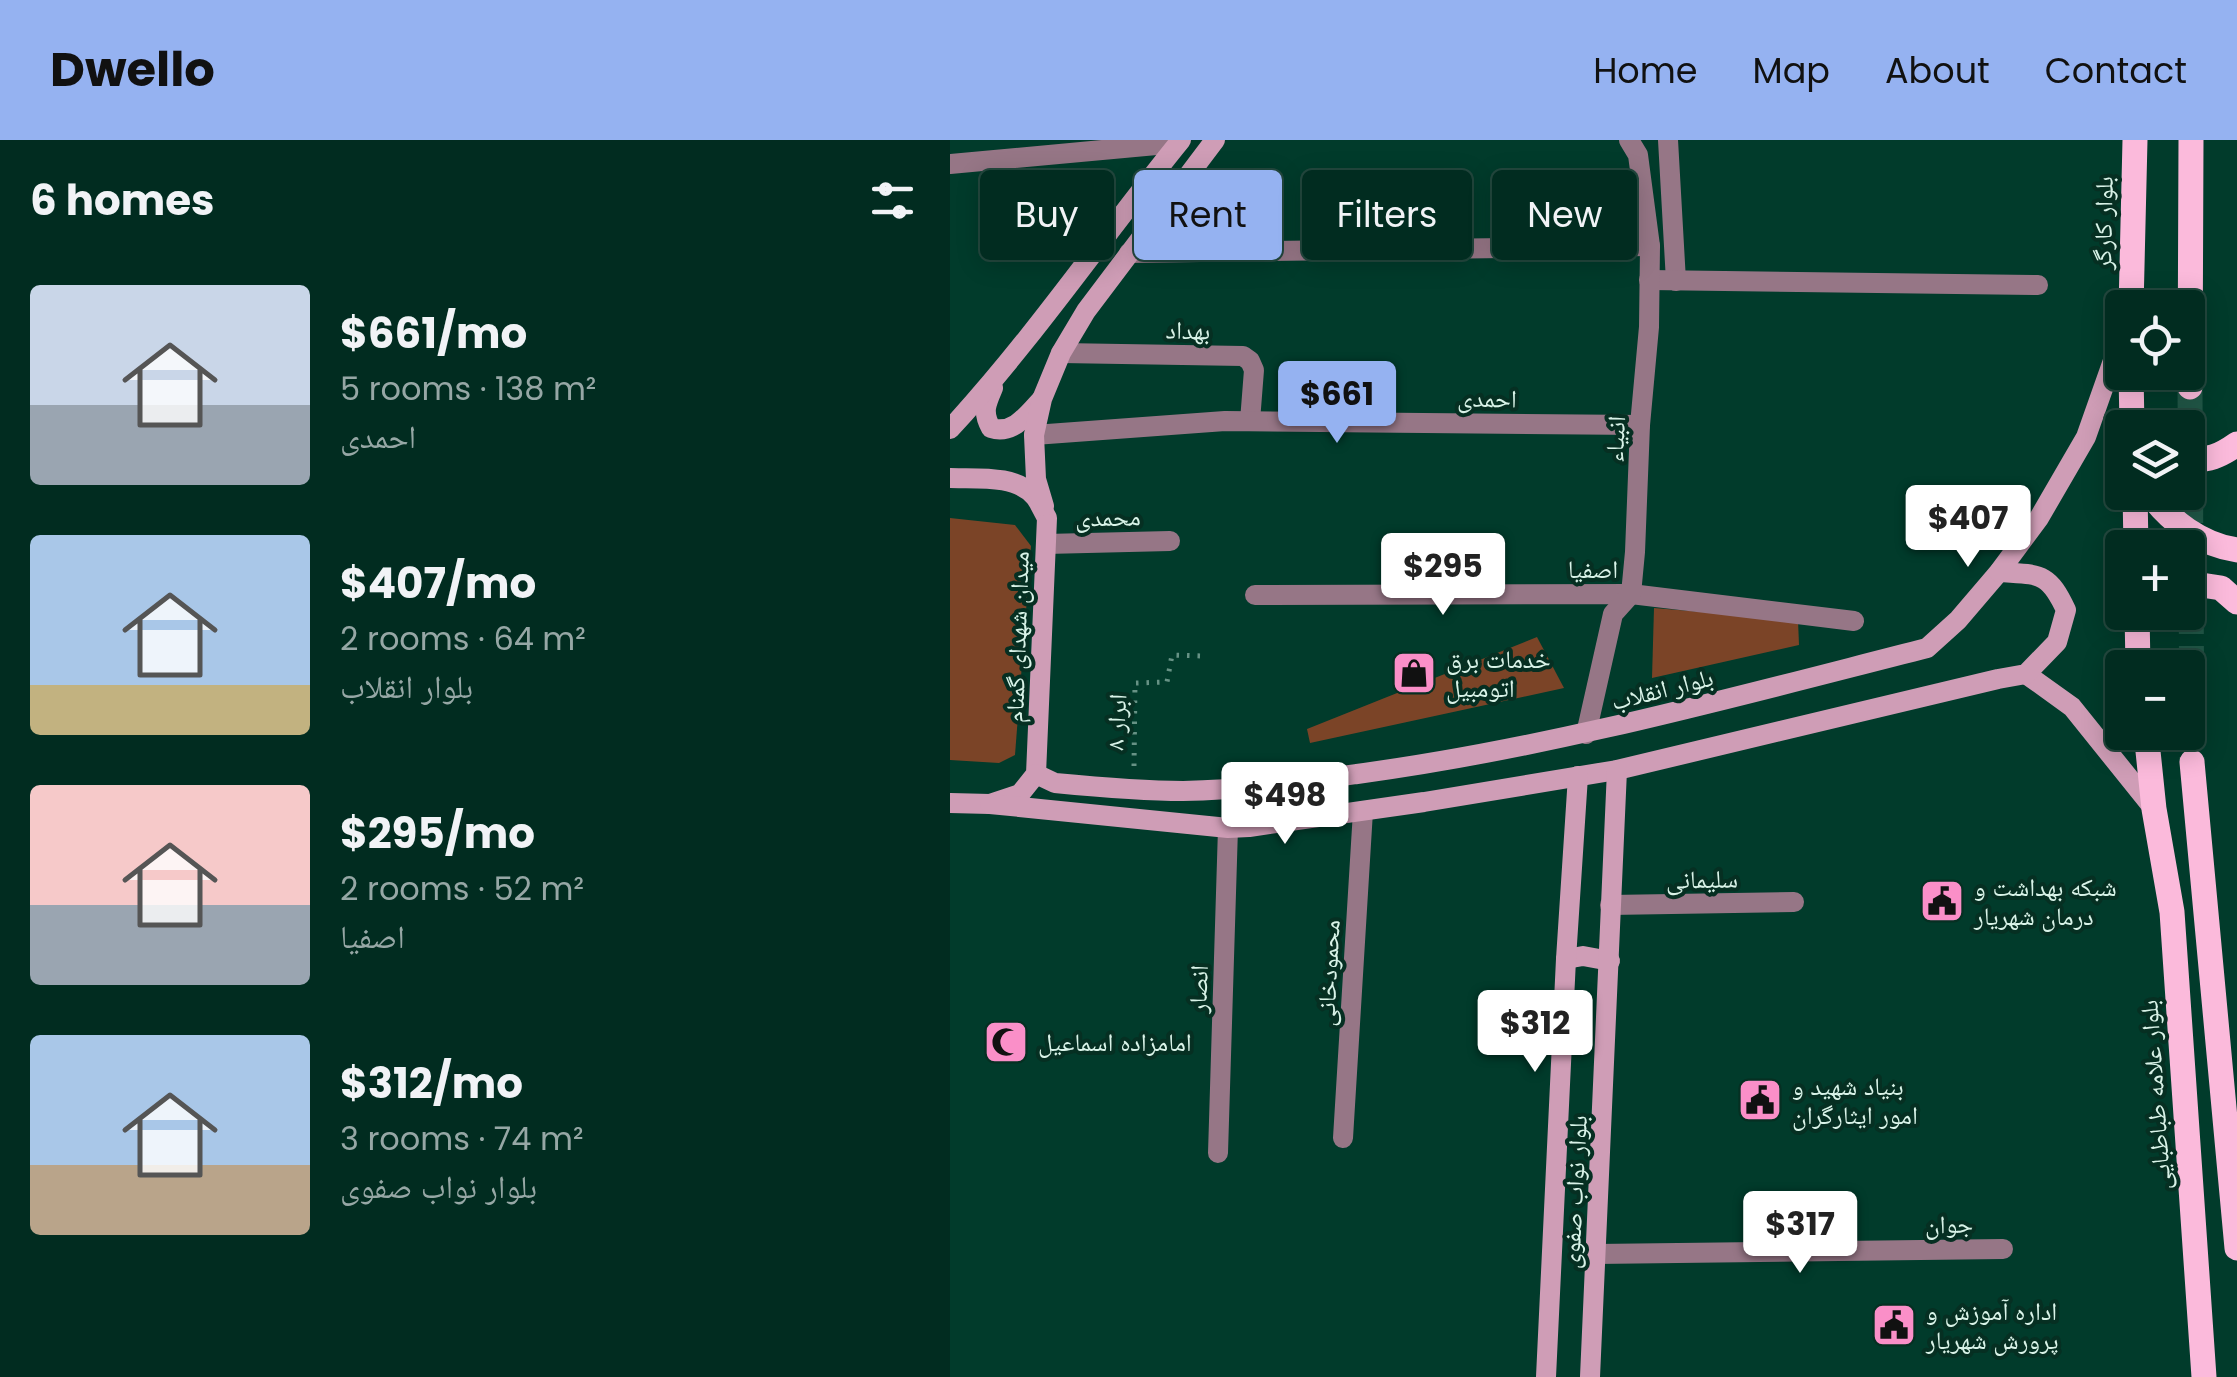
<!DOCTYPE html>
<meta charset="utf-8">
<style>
body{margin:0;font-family:Poppins,"Noto Naskh Arabic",sans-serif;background:#0f382d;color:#f1f3f6;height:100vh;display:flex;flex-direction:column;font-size:38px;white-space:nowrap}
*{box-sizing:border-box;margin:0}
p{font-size:32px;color:#96a7a5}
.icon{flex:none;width:55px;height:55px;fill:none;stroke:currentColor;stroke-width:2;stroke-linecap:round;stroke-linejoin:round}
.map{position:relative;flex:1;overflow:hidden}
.sheet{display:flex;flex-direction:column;background:#012c20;width:950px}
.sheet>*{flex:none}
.banner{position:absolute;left:30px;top:30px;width:950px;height:90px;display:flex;gap:20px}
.tools{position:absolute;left:1155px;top:150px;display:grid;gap:20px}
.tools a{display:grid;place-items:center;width:100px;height:100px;border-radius:10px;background:#012c20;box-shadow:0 5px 25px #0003,0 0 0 2px #23483e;font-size:50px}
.price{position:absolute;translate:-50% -85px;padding:0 22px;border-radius:10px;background:#fff;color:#222;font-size:32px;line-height:65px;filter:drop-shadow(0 2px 5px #0008)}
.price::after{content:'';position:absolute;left:50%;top:60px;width:30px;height:22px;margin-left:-15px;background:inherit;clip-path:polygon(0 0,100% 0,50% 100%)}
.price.active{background:#95b2f1;color:#111}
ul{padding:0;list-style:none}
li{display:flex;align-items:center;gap:30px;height:250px;padding:0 30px}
li span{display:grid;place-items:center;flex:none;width:280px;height:200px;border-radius:10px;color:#555}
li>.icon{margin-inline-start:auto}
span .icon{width:120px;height:120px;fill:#fffc;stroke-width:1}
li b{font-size:42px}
h2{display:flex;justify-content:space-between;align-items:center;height:120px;padding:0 30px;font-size:42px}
.chip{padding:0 35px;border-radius:10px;background:#012c20;box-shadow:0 5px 25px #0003,0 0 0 2px #23483e;font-size:35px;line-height:90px}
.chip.active{background:#95b2f1;color:#111}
header{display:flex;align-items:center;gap:60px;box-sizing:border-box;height:140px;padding:0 50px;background:#95b2f1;color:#111}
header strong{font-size:48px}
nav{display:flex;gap:55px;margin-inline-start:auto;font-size:35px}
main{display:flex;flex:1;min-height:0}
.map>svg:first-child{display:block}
.green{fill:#7b4427}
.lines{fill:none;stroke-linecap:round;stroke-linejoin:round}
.primary-tunnel{stroke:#215747;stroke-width:25;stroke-dasharray:25 12;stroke-linecap:butt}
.path{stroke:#679285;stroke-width:5;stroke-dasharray:2.5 8;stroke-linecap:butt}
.street{stroke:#967686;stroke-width:20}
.secondary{stroke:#cf9db6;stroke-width:20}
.primary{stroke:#fbbadb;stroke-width:25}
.labels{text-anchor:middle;stroke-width:8;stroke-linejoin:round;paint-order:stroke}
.street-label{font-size:25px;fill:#d9f3e8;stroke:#062f22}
.poi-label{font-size:25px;fill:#d9f3e8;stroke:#062f22;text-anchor:start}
</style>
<header>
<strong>Dwello</strong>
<nav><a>Home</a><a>Map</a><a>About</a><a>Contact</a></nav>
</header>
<main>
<section class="sheet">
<h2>6 homes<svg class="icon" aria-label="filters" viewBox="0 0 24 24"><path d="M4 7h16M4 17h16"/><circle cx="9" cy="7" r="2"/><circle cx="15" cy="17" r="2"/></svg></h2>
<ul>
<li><span style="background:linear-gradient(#c9d6e8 60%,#9aa5b1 0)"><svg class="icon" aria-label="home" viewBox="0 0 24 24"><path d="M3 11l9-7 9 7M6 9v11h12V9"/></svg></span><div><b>$661/mo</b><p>5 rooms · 138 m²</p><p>احمدی</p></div></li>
<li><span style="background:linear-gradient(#a9c7e8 75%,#c2b280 0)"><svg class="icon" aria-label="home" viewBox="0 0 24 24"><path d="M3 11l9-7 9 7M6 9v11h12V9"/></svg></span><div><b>$407/mo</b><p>2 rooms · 64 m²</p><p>بلوار انقلاب</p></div></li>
<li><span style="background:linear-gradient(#f6c9c9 60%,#9aa5b1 0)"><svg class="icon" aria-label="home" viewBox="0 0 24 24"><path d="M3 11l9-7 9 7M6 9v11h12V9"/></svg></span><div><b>$295/mo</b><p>2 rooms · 52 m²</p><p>اصفیا</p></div></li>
<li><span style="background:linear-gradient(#a9c7e8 65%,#b9a48a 0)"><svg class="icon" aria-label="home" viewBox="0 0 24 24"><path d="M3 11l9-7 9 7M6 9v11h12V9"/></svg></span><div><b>$312/mo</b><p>3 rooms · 74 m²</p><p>بلوار نواب صفوی</p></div></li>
</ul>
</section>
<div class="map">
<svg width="1287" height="1237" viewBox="0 0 1287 1237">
<rect width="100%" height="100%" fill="#013b2b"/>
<g class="green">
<path d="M 0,378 L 65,385 L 81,406 L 65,615 L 49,623 L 0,620 Z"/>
<path d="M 704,468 L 848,480 L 849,505 L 702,538 Z"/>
<path d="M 587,497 L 614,548 L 360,603 L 357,589 Z"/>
</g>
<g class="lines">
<path class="primary-tunnel" d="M 1240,247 L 1242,622"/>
<path class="path" d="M 184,626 L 185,543 L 217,542 L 222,515 L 252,516"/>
<g class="street">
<path d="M 718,0 L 726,141"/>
<path d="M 0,24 L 228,3"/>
<path d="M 179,113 L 700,106"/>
<path d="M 699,140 L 1088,145"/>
<path d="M 111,213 L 293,216 L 300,221 L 304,230 L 300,281"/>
<path d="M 84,295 L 275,281 L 690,285"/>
<path d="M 96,404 L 220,401"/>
<path d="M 305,455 L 681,454 L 904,481"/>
<path d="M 636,594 L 663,474 L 681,454 L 685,412 L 690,285 L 699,187 L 700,106 L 688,15 L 679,0"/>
<path d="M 660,765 L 844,762"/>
<path d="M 393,998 L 413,671"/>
<path d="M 268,1013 L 278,688"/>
<path d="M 646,1114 L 1053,1109"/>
</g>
<g class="secondary">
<path d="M 43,248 C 36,264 32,272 41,288 C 63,295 77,275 91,260"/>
<path d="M 0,289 C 84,198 153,96 231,0"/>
<path d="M 0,338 C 26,339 66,334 85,357 C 89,362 93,371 97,378 L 86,634 L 70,654 L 40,664 L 0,663"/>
<path d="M 94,366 L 86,339 L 84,295 L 92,259 L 111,213 L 136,171 L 265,0"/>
<path d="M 1076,534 L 1122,567 L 1204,669"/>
<path d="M 86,634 L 105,643 C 147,647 191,651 233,651 C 292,650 349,642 407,634 C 600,608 788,556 977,508 L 1008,480 L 1049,432 L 1089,378 L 1136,297 L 1172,195"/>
<path d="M 40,664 L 278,688 L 299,687 L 474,662 L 667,630 L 1048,539 L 1076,534 L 1107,502 L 1116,470 C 1098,431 1089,435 1049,432"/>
<path d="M 616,819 L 633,816 L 660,821"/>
<path d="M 596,1237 L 616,819 L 628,636"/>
<path d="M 640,1237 L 667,630"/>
</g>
<g class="primary">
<path d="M 1181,168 L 1185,0"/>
<path d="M 1181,232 L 1182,288"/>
<path d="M 1240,247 L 1241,0"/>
<path d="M 1238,319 C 1258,321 1270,316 1287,304"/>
<path d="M 1185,352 L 1186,408"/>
<path d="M 1199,352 C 1219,381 1252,405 1287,410"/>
<path d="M 1238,443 L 1271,448 L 1287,462"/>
<path d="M 1187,472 L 1188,528"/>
<path d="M 1196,592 L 1204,669 L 1222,772 L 1254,1237"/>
<path d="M 1242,622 L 1287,1108"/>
</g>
</g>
<defs>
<symbol id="shop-square" viewBox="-11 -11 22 22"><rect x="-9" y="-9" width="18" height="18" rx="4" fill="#fa8fc8" stroke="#062f22"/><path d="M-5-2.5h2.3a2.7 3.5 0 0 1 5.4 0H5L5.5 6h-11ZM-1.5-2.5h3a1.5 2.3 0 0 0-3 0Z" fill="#111"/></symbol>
<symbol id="civic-square" viewBox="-11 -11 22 22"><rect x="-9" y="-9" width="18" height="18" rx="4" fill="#fa8fc8" stroke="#062f22"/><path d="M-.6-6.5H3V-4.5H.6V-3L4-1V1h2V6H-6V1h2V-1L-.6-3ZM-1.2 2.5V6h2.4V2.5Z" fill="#111"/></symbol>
<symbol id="mosque-square" viewBox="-11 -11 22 22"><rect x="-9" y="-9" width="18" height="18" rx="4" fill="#fa8fc8" stroke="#062f22"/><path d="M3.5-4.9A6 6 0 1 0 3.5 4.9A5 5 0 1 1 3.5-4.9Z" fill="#111"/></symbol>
</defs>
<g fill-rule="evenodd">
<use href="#shop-square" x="439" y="508" width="50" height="50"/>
<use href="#civic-square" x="967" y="736" width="50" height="50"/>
<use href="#mosque-square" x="31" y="877" width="50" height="50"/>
<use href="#civic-square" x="785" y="935" width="50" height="50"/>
<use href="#civic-square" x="919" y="1160" width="50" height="50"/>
</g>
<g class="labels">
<g class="street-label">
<text transform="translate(1153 83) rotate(-89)" y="9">بلوار کارگر</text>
<text transform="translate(238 190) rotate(1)" y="9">بهداد</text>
<text transform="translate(537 258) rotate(1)" y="9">احمدی</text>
<text transform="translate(665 299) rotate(-87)" y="9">انبیاء</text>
<text transform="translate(158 377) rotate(-1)" y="9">محمدی</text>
<text x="643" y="438">اصفیا</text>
<text transform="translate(67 497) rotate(-88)" y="9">میدان شهدای گمنام</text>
<text transform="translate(712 549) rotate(-14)" y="9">بلوار انقلاب</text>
<text transform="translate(166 582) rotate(-87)" y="9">ابرار ۸</text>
<text transform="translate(752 739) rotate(-1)" y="9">سلیمانی</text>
<text transform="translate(378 833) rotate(-87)" y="9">محمودخانی</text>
<text transform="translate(248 849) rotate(-88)" y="9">انصار</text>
<text transform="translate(1205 955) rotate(-94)" y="9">بلوار علامه طباطبایی</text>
<text transform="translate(624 1052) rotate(-87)" y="9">بلوار نواب صفوی</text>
<text transform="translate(999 1084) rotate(-1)" y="9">جوان</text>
</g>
<g class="poi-label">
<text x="496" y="528">خدمات برق<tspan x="496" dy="29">اتومبیل</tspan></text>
<text x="1024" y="756">شبکه بهداشت و<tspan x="1024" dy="29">درمان شهریار</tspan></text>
<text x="88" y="911">امامزاده اسماعیل</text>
<text x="842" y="955">بنیاد شهید و<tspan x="842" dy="29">امور ایثارگران</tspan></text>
<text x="976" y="1180">اداره آموزش و<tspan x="976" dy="29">پرورش شهریار</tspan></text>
</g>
</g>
</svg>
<div class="tools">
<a><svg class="icon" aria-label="locate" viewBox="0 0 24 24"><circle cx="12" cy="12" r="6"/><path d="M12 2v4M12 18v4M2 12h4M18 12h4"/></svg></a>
<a><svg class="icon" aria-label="layers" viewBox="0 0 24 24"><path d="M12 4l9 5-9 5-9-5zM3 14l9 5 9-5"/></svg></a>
<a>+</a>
<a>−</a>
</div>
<b class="price active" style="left:387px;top:306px">$661</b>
<b class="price" style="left:1018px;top:430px">$407</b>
<b class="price" style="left:493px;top:478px">$295</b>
<b class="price" style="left:335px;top:707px">$498</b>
<b class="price" style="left:585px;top:935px">$312</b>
<b class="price" style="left:850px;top:1136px">$317</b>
<div class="banner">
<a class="chip">Buy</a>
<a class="chip active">Rent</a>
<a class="chip">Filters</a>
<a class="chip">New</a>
</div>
</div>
</main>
